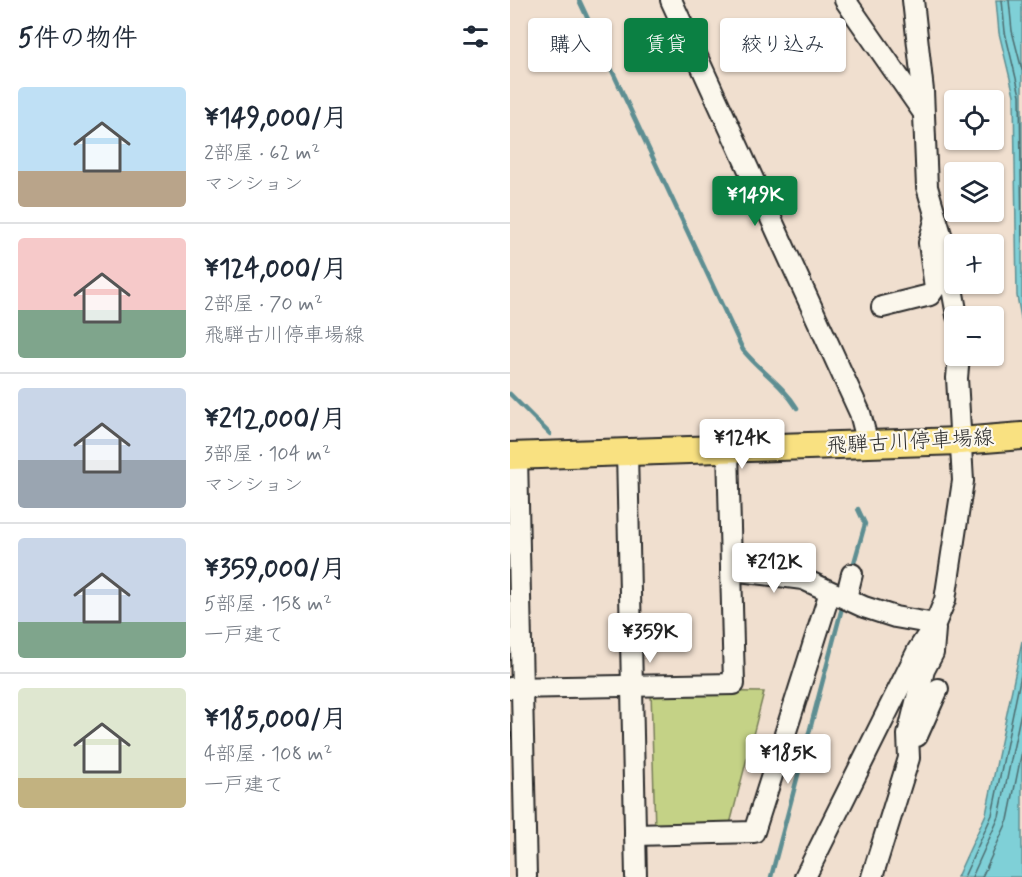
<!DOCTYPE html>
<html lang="ja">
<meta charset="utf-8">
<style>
body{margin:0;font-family:Mynerve,"Klee One",sans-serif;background:#f6f6f7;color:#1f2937;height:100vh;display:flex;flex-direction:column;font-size:22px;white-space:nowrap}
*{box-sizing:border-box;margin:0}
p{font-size:20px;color:#747a83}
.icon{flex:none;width:33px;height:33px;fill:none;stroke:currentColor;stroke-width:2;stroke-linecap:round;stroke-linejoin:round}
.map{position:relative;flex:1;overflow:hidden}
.details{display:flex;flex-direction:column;background:#fff;width:510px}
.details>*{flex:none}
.banner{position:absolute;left:18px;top:18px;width:404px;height:54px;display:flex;gap:12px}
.controls{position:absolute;left:434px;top:90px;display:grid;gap:12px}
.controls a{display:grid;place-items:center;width:60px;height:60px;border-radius:6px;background:#fff;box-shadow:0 2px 4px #0004;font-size:30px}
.price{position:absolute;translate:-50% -51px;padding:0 14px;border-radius:6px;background:#fff;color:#222;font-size:20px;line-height:39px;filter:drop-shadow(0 2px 3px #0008)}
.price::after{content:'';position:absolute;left:50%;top:36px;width:18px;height:14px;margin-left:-9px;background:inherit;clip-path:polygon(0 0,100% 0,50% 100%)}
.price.on{background:#0b8043;color:#fff}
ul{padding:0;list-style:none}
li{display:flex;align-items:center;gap:18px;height:150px;padding:0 18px}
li+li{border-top:2px solid #e0e1e3}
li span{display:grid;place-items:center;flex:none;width:168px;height:120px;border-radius:6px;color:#555}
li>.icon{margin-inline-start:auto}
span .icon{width:72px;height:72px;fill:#fffc;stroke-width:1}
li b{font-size:26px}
h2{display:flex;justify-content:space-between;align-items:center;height:72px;padding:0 18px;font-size:26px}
.chip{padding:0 21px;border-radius:6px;background:#fff;box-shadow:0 2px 4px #0004;font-size:21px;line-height:54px}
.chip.on{background:#0b8043;color:#fff}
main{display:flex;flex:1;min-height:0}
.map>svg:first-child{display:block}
.green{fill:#c4d286;stroke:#787e58;stroke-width:1.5}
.water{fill:#7fd0d7;stroke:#5d8e92;stroke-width:1.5}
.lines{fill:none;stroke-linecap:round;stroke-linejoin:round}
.shore{stroke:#4d6d70;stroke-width:1.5}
.stream{stroke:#5d8e92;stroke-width:4.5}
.minor-casing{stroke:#2b2b2b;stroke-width:24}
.major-casing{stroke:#2b2b2b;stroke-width:30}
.minor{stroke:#fbf7ec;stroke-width:20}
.major{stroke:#f9e181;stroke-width:26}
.labels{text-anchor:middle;stroke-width:4.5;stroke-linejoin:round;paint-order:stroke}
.street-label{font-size:21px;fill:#2b2b2b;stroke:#fbf7ec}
</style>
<main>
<section class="details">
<h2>5件の物件<svg class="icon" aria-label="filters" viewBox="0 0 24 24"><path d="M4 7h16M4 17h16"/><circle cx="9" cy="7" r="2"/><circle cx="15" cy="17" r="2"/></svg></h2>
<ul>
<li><span style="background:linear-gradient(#bfe0f5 70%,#b9a48a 0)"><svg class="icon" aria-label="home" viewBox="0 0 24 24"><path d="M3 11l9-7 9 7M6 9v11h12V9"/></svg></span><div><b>¥149,000/月</b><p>2部屋 · 62 m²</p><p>マンション</p></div></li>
<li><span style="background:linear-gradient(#f6c9c9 60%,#7fa58c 0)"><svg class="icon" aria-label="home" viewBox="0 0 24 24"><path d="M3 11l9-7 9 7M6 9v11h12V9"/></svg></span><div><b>¥124,000/月</b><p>2部屋 · 70 m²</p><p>飛騨古川停車場線</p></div></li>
<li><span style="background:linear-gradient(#c9d6e8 60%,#9aa5b1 0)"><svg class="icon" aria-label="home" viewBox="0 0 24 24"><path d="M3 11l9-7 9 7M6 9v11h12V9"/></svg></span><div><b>¥212,000/月</b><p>3部屋 · 104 m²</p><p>マンション</p></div></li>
<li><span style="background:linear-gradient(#c9d6e8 70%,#7fa58c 0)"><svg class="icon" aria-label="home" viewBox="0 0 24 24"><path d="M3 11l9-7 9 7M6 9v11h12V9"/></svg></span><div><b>¥359,000/月</b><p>5部屋 · 158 m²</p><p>一戸建て</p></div></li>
<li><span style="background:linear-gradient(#dfe7d0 75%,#c2b280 0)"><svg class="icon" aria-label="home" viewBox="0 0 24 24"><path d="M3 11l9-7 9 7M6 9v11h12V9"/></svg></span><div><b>¥185,000/月</b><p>4部屋 · 108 m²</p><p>一戸建て</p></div></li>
</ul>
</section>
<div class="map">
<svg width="512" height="877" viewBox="0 0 512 877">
<rect width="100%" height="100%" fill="#f0dfcf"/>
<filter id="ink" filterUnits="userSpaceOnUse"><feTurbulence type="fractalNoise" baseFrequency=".0167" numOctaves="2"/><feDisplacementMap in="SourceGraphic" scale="12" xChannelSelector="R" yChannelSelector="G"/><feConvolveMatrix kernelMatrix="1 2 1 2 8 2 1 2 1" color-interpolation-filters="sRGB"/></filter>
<g filter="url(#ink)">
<path class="green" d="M 141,691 L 254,692 L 219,828 L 145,830 Z"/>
<g class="water">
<path d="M 486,0 L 512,0 L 512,323 L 507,296 L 504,95 L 489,33 Z"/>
<path d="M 512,641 L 512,877 L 447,877 L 476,814 Z"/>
</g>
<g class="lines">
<g class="shore">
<path d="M 492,0 L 495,32 L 510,95 L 512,242"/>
<path d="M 499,0 L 502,31 L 512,70"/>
<path d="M 454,877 L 482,815 L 512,670"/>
<path d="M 462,877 L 489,817 L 512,707"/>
<path d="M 472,877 L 498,820 L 512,751"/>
</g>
<g class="stream">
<path d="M 69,0 L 233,350 C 250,371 273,385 287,408"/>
<path d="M 0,394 L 40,434"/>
<path d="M 342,570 L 355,524 L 348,509"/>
<path d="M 261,877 L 333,604"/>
</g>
<defs>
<g id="minor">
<path d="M 161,0 L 350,413 L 358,444"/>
<path d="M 335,0 L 413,112"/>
<path d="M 403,0 L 413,91 L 417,187 L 435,248 L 447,316"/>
<path d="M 372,307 L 420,295 L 425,288 L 419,243 L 425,221"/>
<path d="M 117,451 L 126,877"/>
<path d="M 7,456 L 16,877"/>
<path d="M 221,570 L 293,579 L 354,607 L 385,617 L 425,624"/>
<path d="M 336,598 L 342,574"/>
<path d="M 0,688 L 224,684 L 218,449"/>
<path d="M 407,736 L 428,689"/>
<path d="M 125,835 L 244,832 L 320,592"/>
<path d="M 295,877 L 408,650 L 425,624 L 435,600 L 453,481 L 447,378 L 449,356"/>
<path d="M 362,877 L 399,758 L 398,735 L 414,670 L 423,653 L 425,629"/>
</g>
<path id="major" d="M 0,456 L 450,441 L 512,436"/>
</defs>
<use href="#minor" class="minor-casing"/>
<use href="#major" class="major-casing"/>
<use href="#minor" class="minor"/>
<use href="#major" class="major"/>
</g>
</g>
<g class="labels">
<g class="street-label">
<text transform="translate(400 441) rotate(-3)" y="7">飛騨古川停車場線</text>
</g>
</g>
</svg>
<div class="controls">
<a><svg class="icon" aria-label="locate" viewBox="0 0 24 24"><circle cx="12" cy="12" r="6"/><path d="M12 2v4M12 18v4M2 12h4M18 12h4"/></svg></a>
<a><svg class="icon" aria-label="layers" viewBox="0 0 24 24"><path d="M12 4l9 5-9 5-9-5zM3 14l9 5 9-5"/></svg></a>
<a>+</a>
<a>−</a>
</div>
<b class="price on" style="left:245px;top:227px">¥149K</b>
<b class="price" style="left:232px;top:470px">¥124K</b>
<b class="price" style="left:264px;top:594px">¥212K</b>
<b class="price" style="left:140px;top:664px">¥359K</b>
<b class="price" style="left:278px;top:785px">¥185K</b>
<div class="banner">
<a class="chip">購入</a>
<a class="chip on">賃貸</a>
<a class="chip">絞り込み</a>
</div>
</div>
</main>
